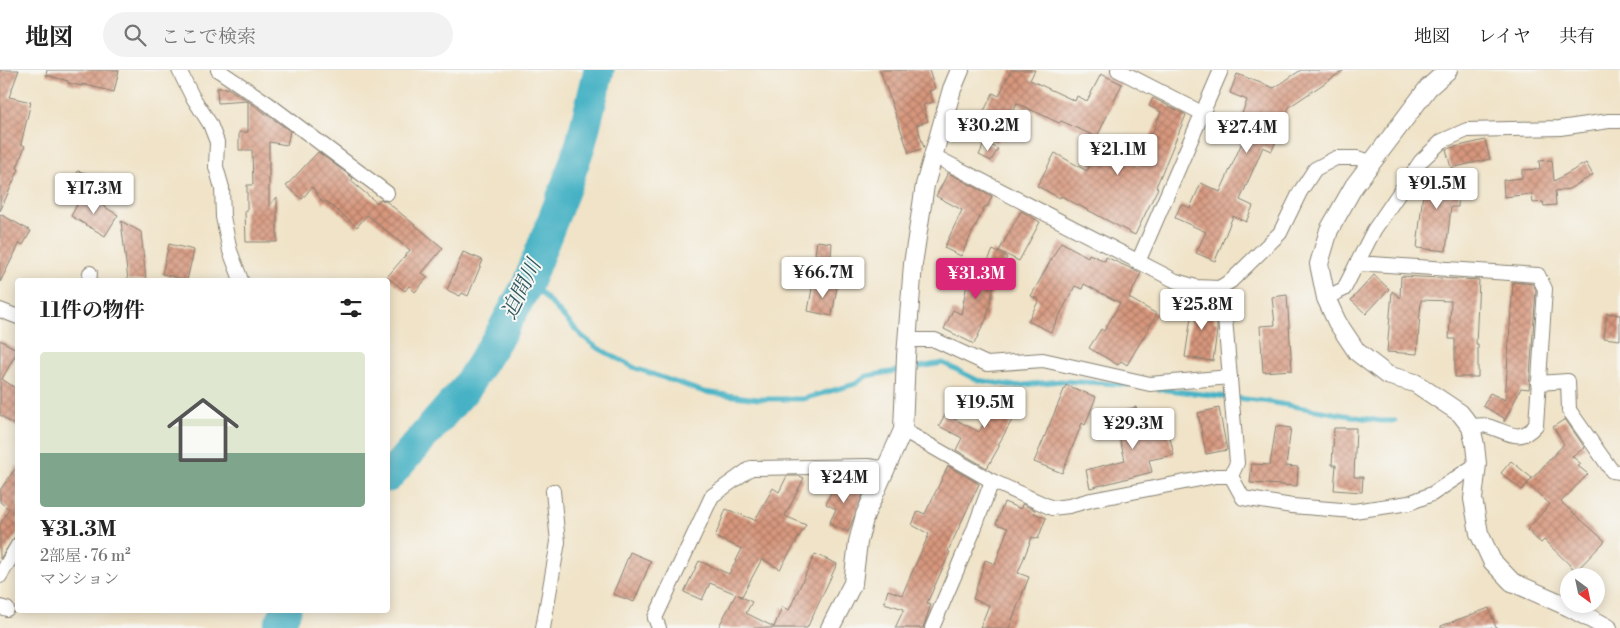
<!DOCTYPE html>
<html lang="ja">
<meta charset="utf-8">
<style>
body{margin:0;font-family:"Libre Bodoni","Noto Serif JP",serif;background:#f2f2f2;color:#222;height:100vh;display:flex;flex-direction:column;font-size:19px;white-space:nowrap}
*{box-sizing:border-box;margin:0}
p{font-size:16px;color:#767676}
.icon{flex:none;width:28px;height:28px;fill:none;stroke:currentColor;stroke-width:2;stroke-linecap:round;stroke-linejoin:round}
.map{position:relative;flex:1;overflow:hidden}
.details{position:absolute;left:15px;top:208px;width:375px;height:335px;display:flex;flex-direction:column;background:#fff;border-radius:5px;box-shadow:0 2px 12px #0003}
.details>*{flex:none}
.needle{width:32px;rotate:147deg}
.controls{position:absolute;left:1560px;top:498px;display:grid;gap:10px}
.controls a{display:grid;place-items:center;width:45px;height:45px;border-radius:50%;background:#fff;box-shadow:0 2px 12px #0003;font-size:25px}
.price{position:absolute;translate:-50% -42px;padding:0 11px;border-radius:5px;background:#fff;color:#222;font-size:16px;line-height:32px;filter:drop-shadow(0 1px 2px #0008)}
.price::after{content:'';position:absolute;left:50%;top:30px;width:15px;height:11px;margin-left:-8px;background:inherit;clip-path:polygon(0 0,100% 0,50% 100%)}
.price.on{background:#db2777;color:#fff}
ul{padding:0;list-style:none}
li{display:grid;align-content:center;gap:10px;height:265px;padding:0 25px}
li+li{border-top:1px solid #e0e0e0}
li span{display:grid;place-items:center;height:155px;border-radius:5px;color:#555}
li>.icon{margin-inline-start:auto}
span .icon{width:90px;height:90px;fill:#fffc;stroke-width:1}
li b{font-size:21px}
h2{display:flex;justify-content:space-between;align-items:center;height:60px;padding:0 25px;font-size:21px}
header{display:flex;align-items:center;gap:30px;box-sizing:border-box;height:70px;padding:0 25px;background:#fff;border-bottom:1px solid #e0e0e0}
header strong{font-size:24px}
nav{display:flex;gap:28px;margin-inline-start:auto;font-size:18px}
.search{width:350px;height:45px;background:#f2f2f2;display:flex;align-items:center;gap:12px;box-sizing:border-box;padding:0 18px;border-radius:28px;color:#767676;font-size:19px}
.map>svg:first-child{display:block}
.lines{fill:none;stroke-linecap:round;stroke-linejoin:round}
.stream{stroke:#47b2c5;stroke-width:5}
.river{stroke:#47b2c5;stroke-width:31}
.building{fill:url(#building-cross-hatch)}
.minor-casing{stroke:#868072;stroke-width:16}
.tertiary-casing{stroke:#868072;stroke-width:20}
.minor{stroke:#fff;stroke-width:14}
.tertiary{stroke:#fff;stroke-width:18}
.labels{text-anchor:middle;stroke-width:4;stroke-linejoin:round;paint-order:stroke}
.water-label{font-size:21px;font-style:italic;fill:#2d5860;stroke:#f6f6f2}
</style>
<header>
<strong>地図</strong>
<div class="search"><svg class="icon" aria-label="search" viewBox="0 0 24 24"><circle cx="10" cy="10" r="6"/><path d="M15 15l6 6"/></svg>ここで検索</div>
<nav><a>地図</a><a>レイヤ</a><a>共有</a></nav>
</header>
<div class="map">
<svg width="1620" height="558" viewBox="0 0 1620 558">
<defs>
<pattern id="building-cross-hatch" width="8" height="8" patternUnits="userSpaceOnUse" patternTransform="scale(1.25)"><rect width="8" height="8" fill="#d7977d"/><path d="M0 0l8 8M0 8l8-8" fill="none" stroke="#ae7a66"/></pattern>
</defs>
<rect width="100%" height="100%" fill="#f6f6f2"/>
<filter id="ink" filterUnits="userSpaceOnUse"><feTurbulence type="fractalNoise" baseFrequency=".02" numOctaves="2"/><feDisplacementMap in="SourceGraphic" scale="10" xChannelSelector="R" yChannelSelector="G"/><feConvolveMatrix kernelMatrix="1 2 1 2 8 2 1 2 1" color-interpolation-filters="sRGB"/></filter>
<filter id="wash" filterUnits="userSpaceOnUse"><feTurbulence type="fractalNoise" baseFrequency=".0096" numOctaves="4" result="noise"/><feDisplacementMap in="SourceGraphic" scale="20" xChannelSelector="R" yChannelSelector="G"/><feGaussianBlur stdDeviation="1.12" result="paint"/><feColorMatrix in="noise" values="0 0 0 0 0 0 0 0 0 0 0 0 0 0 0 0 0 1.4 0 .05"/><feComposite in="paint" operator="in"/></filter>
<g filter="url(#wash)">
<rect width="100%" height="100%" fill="#f0e3c7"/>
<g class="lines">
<g class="stream">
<path d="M 529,210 L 582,266 L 596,277 L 635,298 L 704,322 L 758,329 L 803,329 L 855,314 L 867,306 L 943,293 L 977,310 L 1015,316 L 1060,311 L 1103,313 L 1128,315"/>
<path d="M 1158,319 L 1263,331 L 1380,351 L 1395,351"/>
</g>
<g class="river">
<path d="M 388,407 L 465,319 L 499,266 L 527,215 L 566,116 L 581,73 L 599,0"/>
<path d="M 278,558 L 286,540"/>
</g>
</g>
<g id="blocks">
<g class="building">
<path d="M 0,0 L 19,0 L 9,27 L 31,32 L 21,74 L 25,76 L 17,98 L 19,99 L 0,141 Z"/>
<path d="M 47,0 L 119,0 L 114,22 L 82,14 L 82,16 L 68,13 L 68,11 L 46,5 Z"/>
<path d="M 880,0 L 929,0 L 935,19 L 929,21 L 933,32 L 923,35 L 928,51 L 917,55 L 924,78 L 909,83 Z"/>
<path d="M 1011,0 L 1035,0 L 1030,10 L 1075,31 L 1077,26 L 1087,31 L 1101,4 L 1122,14 L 1097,67 L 1061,51 L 1059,53 L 1017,33 L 997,73 L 974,61 L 993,23 L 999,26 Z"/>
<path d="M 1301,0 L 1344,0 L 1289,37 L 1272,81 L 1263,77 L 1240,130 L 1253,136 L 1246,152 L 1233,146 L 1215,191 L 1196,183 L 1206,162 L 1175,148 L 1181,134 L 1190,138 L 1201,113 L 1220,122 L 1248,59 L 1238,55 L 1247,30 L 1230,23 L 1237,4 L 1274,18 Z"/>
<path d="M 217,18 L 228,18 L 248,31 L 218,33 Z"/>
<path d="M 1153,28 L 1186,45 L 1156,117 L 1158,118 L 1155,124 L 1135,165 L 1061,126 L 1060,128 L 1037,116 L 1055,83 L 1087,101 L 1099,77 L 1138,96 L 1161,42 L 1149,36 Z"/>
<path d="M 248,31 L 290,61 L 287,75 L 269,72 L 269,136 L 277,127 L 277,172 L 246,172 L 245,141 L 247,141 L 247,115 L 253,115 L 252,80 L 239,80 L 239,62 L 248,62 Z"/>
<path d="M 1485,70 L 1490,89 L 1451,98 L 1446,79 Z"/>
<path d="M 985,72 L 998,79 L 991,91 L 979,85 Z"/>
<path d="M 318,82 L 353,108 L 351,111 L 377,133 L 380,129 L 387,132 L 443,178 L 422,203 L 428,207 L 415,222 L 409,216 L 405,221 L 387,207 L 410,180 L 367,145 L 357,157 L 326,131 L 323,133 L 312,117 L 302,129 L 286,116 Z"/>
<path d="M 1552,90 L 1554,111 L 1586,93 L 1593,105 L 1569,119 L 1555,121 L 1556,135 L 1544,136 L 1543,132 L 1533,133 L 1532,124 L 1504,127 L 1503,110 L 1522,108 L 1522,100 L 1540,99 L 1539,91 Z"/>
<path d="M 78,101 L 97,106 L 92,124 L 71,117 Z"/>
<path d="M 1443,102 L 1460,104 L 1458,137 L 1451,137 L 1446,181 L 1417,178 L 1423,123 L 1415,117 L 1424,103 L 1442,116 Z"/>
<path d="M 948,103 L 992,126 L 987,137 L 985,136 L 961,186 L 944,178 L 962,140 L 936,126 Z"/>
<path d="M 83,124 L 118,145 L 105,166 L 71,146 Z"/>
<path d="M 1021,141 L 1040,152 L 1019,191 L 999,181 Z"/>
<path d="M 0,144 L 31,161 L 23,175 L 20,173 L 0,212 Z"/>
<path d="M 121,151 L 141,162 L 146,210 L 128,210 Z"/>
<path d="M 817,171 L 832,173 L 831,186 L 815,184 Z"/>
<path d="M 1061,172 L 1088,187 L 1089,184 L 1105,191 L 1106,187 L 1141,203 L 1129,228 L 1157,244 L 1127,295 L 1121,291 L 1118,295 L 1089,278 L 1101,259 L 1104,261 L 1120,233 L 1084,214 L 1082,219 L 1075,216 L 1051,262 L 1028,251 L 1039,230 L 1031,226 Z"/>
<path d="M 169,174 L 194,180 L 187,210 L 162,204 Z"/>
<path d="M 993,180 L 1007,187 L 995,209 L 987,247 L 974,274 L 944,259 L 953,240 L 961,244 L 971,194 L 985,197 Z"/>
<path d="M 463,182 L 483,190 L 468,226 L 462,223 L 460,226 L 447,220 Z"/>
<path d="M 1374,205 L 1389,219 L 1366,244 L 1351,230 Z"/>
<path d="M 1401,206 L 1479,210 L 1476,275 L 1478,275 L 1478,307 L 1455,307 L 1455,269 L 1449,269 L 1451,231 L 1421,230 L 1417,284 L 1387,282 L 1392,221 L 1400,228 Z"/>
<path d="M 1513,212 L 1533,214 L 1536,220 L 1529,319 L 1521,318 L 1504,352 L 1504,348 L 1483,336 L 1490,323 L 1505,330 Z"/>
<path d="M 813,213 L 837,217 L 832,246 L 808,241 Z"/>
<path d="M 1287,225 L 1292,300 L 1263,302 L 1260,256 L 1275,255 L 1272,227 Z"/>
<path d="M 1194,227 L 1213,230 L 1216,242 L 1214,252 L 1217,252 L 1217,261 L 1213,291 L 1185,287 Z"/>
<path d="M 1607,243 L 1620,245 L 1620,270 L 1604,268 Z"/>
<path d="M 0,270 L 18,280 L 2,309 L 18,320 L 18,358 L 0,345 Z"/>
<path d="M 1066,315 L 1096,327 L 1085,355 L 1082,353 L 1062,403 L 1034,392 Z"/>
<path d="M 1004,318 L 1024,329 L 998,375 L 1000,375 L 987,398 L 956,380 L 962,368 L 939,356 L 945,344 L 979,362 Z"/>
<path d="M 1136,337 L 1142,360 L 1167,355 L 1174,385 L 1149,390 L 1152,402 L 1090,418 L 1086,400 L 1125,390 L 1113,343 Z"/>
<path d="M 1219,338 L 1227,380 L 1206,384 L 1198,343 Z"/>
<path d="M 1565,349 L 1585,378 L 1572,386 L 1581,394 L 1578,396 L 1588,404 L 1561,432 L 1605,471 L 1576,501 L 1544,470 L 1541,473 L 1527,460 L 1550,434 L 1527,414 L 1564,374 L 1553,357 Z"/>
<path d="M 1276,356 L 1291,358 L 1286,396 L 1298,397 L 1297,416 L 1250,413 L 1252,394 L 1270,395 Z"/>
<path d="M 1334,358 L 1356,358 L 1354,407 L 1363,407 L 1362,422 L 1334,420 L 1336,395 L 1332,395 Z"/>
<path d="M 1511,391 L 1532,408 L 1522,420 L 1501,403 Z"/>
<path d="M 18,395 L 18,462 L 0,489 L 0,455 L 9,439 L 0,432 L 0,420 Z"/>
<path d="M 948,396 L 979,414 L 948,481 L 950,482 L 927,533 L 931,534 L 923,558 L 895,558 L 904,539 L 884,533 L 888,520 L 902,525 L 929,464 L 912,455 L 918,441 L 925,444 Z"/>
<path d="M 787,406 L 799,406 L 804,408 L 785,446 L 806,455 L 780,499 L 762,489 L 742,526 L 738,525 L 752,532 L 746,543 L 774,557 L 782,537 L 789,540 L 815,484 L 837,494 L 807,558 L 718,558 L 736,524 L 710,513 L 702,530 L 684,522 L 699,491 L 729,504 L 742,479 L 715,467 L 726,439 L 755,450 L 773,418 L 779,422 Z"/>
<path d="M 837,408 L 865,420 L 848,462 L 829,454 L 836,439 L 826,434 Z"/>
<path d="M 1004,432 L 1021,439 L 1022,434 L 1035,440 L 1034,443 L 1046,448 L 1038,469 L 1032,467 L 1018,503 L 1029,507 L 1009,558 L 980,558 L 989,535 L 973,529 L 985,490 L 995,494 L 1008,458 L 996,454 Z"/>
<path d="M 630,482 L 651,491 L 634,532 L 613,524 Z"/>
<path d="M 1489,538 L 1496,558 L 1441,558 L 1441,556 Z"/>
</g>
</g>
</g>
<g filter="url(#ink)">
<use href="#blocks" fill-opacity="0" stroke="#868072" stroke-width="1"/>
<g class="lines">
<defs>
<g id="minor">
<path d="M 179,0 L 192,26 L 210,54 L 217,72 L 216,97 L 222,118 L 223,147 L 230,181 L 241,210"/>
<path d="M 218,0 L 267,33 L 387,123"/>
<path d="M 1118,0 L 1202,43"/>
<path d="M 932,85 L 1176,211 L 1196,217 L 1219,218 L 1231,211 L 1280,163 L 1300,122 L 1315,99 L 1336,88 L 1357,88 L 1372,92"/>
<path d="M 1138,192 L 1221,0"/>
<path d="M 1356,195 L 1372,194 L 1538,205 L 1545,219 L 1536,355 C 1519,375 1507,361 1487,356 C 1482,354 1476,356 1471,357"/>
<path d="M 89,210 L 90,203"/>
<path d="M 1219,218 L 1224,236 L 1237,393 L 1231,406"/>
<path d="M 1326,228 L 1344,219 L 1374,160 L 1421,91 L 1442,71 L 1467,60 L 1560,58 L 1609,51 L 1620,51"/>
<path d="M 0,240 L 18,247"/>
<path d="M 907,270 L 935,270 L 987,294 L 1043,290 L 1150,314 L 1230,307"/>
<path d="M 1538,313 L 1568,311 L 1569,340 L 1612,401 L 1620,402"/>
<path d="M 903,360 L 992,411 L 1052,438 L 1069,436 L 1091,430 L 1216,406 L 1231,406"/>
<path d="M 1231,406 L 1243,428 L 1292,436 L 1354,441 L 1409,433 L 1432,424 L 1477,394"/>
<path d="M 0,506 L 18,475"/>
<path d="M 0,537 L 7,539"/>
<path d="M 543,558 L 558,472 L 553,421"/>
<path d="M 659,558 L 655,548 L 712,426 L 751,398 L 868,396 L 887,399"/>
<path d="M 932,558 L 973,462 L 992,411"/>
</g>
<g id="tertiary">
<path d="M 1448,0 L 1428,18 L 1354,116 L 1329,160 L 1319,194 L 1326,228 L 1337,252 L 1357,282 L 1387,305 L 1415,313 L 1460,343 L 1471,357 L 1475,375 L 1477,394 L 1473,429 L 1479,463 L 1492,491 L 1512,512 L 1569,537 L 1608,558"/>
<path d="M 830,558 L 853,513 L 858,472 L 865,445 L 903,360 L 906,286 L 913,194 L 925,115 L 952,19 L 960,0"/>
</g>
</defs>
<use href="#minor" class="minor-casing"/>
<use href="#tertiary" class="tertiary-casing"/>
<use href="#minor" class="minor"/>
<use href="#tertiary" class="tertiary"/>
</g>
</g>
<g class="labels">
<g class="water-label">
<text transform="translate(521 219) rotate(-64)" y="7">迫間川</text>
</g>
</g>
</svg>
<div class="controls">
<a><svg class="needle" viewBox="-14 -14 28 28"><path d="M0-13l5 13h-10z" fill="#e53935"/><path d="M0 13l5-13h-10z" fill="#767676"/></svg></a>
</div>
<b class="price" style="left:988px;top:82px">¥30.2M</b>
<b class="price" style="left:1247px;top:84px">¥27.4M</b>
<b class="price" style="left:1118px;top:106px">¥21.1M</b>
<b class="price" style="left:1437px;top:140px">¥91.5M</b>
<b class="price" style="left:94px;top:145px">¥17.3M</b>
<b class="price" style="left:823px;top:229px">¥66.7M</b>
<b class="price on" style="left:976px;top:230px">¥31.3M</b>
<b class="price" style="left:1202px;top:261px">¥25.8M</b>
<b class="price" style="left:985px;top:359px">¥19.5M</b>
<b class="price" style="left:1133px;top:380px">¥29.3M</b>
<b class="price" style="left:844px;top:434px">¥24M</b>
<section class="details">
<h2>11件の物件<svg class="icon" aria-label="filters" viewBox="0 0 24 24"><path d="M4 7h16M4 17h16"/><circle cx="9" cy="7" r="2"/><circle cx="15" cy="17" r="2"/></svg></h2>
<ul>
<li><span style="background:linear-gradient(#dfe7d0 65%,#7fa58c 0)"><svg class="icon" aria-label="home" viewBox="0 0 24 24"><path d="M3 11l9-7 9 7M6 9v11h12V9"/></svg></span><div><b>¥31.3M</b><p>2部屋 · 76 m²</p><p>マンション</p></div></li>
</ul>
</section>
</div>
